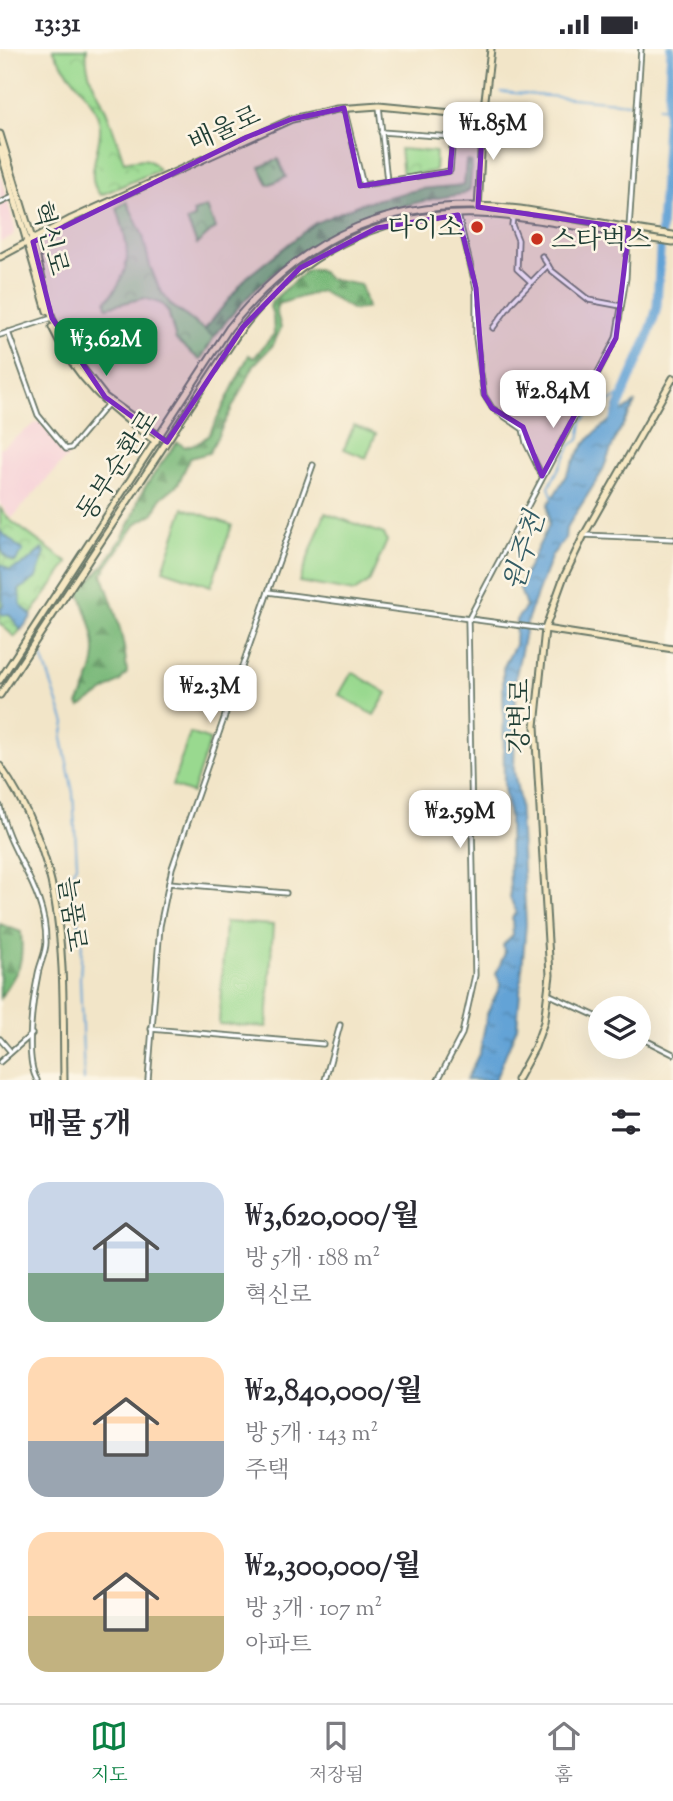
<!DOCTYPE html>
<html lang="ko">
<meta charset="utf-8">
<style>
body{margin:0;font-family:"Sorts Mill Goudy","Noto Serif KR",serif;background:#f2f2f3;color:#2b2b33;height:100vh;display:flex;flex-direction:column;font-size:26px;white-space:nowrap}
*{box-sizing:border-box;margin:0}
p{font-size:23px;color:#7c7c81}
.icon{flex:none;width:38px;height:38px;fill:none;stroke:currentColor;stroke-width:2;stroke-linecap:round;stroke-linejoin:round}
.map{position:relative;height:1031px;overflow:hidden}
.drawer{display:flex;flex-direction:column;background:#fff;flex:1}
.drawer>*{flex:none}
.controls{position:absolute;left:588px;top:947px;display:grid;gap:14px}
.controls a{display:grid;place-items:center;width:63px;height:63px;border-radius:50%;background:#fff;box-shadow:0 7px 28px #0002;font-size:35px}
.price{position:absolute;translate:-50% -60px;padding:0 16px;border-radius:14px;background:#fff;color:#222;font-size:23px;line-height:46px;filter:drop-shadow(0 2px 4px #0008)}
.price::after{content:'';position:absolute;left:50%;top:42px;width:21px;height:16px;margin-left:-10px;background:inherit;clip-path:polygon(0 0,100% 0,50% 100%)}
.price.on{background:#0b8043;color:#fff}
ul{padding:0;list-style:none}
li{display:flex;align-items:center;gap:21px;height:175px;padding:0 28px}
li span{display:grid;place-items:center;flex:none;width:196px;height:140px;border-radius:21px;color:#555}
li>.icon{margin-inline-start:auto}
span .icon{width:84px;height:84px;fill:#fffc;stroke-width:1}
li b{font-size:30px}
h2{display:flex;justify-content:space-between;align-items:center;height:84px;padding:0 28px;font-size:30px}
.status{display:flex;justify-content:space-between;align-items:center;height:49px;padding:0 35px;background:#fff;direction:ltr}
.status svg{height:19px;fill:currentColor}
.menu{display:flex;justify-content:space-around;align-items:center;height:98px;border-top:2px solid #e1e1e2;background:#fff;font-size:19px;color:#7c7c81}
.menu a{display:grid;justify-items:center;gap:4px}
.menu .on{color:#0b8043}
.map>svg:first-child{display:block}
.built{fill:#f6cfd7}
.forest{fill:url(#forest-firs);stroke:#4c7b57;stroke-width:2}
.park{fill:url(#park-crowns);stroke:#5c8b62;stroke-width:2}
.pitch{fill:#99d98f;stroke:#5c8b62;stroke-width:2}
.water{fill:url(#water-ripples);stroke:#417085;stroke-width:2}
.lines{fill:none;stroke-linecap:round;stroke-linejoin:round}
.stream{stroke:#63a3d6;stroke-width:2}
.river{stroke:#63a3d6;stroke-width:9}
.street-casing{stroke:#697868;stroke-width:7}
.secondary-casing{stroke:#697868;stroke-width:9}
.street{stroke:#fff;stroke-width:3.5}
.secondary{stroke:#f7e8c3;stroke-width:5}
.marked{fill:#7b2cbf;fill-opacity:0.2;stroke:#7b2cbf;stroke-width:5;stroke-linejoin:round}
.poi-dot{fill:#c8321e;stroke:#fcf5e5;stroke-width:2.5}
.labels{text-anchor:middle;stroke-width:5;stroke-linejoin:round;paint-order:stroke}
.street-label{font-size:26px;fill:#1f3d34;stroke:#fcf5e5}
.poi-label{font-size:26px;fill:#1f3d34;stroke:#fcf5e5;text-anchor:end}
.water-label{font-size:28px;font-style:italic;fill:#335c65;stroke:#fcf5e5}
</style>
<div class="status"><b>13:31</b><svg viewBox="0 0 49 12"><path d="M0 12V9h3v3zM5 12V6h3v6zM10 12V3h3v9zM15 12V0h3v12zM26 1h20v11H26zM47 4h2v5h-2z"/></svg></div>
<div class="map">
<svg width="673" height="1031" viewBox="0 0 673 1031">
<defs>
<pattern id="forest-firs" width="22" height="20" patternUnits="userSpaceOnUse" patternTransform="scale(1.75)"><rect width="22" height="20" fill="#7ab97a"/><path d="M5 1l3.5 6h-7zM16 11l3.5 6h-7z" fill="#639865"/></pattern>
<pattern id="park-crowns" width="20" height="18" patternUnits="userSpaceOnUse" patternTransform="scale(1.75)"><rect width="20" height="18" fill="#99d98f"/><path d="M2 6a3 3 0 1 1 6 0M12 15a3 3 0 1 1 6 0" fill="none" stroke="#83bb7c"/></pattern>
<pattern id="water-ripples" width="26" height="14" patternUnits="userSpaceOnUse" patternTransform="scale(1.75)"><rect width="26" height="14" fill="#63a3d6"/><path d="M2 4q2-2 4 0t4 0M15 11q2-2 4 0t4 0" fill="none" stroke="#5186ae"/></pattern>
</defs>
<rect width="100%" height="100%" fill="#fcf5e5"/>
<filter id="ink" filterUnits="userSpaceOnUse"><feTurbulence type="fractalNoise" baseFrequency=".0143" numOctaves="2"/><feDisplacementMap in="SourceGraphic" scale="14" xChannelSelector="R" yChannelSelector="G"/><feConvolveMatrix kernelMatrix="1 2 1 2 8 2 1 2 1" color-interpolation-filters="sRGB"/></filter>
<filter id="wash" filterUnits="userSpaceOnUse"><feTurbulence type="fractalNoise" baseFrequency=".00686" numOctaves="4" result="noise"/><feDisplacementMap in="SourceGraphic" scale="28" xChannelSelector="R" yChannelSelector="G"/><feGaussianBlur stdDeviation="1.57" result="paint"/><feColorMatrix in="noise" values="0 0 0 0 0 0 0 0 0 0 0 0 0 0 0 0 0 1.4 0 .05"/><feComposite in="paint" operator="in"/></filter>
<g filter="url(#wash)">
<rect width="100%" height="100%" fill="#f2e5c8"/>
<g class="built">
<path d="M 0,124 L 15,180 L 12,188 L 0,193 Z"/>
<path d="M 39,372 L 69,406 L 12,469 L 0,455 L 0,399 Z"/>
</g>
<g class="forest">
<path d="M 466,111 L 472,113 L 470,140 L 464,145 C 361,158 276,203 214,288 L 204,281 L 247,228 L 315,174 L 362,154 L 421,140 L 464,136 Z"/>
<path d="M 318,220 L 329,230 L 361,236 L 367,259 L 353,261 L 321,242 L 278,255 L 276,261 L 281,279 L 273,296 L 254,316 L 209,404 L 190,409 L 178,435 L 161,449 L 154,464 L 136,475 L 102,525 C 114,559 125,588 127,624 L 120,632 L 80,658 L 78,655 C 104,606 97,592 79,542 C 103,522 131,481 138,452 C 141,440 169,405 177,393 L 185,398 L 200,393 L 209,386 L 249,306 L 254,309 L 274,285 L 273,266 L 270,258 L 272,252 L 307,221 Z"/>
<path d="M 0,875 L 21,883 C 24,919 18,921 0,949 Z"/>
</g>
<g class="park">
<path d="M 53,0 L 87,0 C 84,23 95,36 104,57 C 112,75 118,94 124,113 C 141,110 148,106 159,121 L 101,146 C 82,130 102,99 100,78 C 96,46 66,29 53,0 Z"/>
<path d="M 400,100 L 436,103 L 435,122 L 403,127 Z"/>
<path d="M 278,110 L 286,128 L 268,136 L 260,118 Z"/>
<path d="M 127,153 L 143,187 L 150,217 L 159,239 L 171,256 L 214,288 L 200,311 L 176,291 L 168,262 L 162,255 L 144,249 L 107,258 L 106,252 C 135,220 129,198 117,159 Z"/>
<path d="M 207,158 L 215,179 L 197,195 L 187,172 L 195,169 L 193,163 Z"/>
<path d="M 0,459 L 10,471 L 68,514 L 15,588 L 0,575 Z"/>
</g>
<g class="pitch">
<path d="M 354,376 L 376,385 L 366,409 L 344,400 Z"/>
<path d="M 184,459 L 232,476 L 211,537 L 163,521 Z"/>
<path d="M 325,464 L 384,485 L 387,492 L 369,533 L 354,543 L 299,533 Z"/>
<path d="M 352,623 L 387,644 L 374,666 L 339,646 Z"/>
<path d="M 190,684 L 210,691 L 192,744 L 172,737 Z"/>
<path d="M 225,873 L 273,876 L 267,978 L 219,975 Z"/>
</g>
<g class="water">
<path d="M 636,353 L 616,388 L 602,423 L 566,480 L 565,490 L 552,506 L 528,569 L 516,626 L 514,722 L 519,749 L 526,875 L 517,978 L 495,1031 L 466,1031 L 480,1003 L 487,965 L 501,935 L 496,925 L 505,904 L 503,896 L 513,886 L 512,869 L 516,862 L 510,849 L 509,768 L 504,740 L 503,619 L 515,596 L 516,571 L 526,558 L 519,537 L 549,476 L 548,455 C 561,438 568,421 579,403 C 592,382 616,367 636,353 Z"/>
<path d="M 0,482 L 23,502 L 15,513 C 0,509 0,496 0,482 Z"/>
<path d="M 42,500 L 45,504 L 36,529 L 19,541 L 21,556 L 32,567 L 21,581 L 9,565 L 3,566 L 0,562 L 3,556 L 0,515 L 10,521 L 26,514 Z"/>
</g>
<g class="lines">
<g class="stream">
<path d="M 501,43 L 629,54"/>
<path d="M 659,58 L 668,59"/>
<path d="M 553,450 L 549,438 L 571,396 L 579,391 L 582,373 L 592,360 L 602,359 L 621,345"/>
<path d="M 37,593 L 65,674 L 62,689 L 73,744 L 77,815 L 72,823 L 72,839 L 82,893 L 80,929 L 84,1031"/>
</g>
<path class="river" d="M 613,377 C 623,335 648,300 657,257 L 671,0"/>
</g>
</g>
<g filter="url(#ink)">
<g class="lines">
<defs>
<g id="street">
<path d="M 379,57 L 387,132"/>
<path d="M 344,59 L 363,136 L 450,122 L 455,65"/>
<path d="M 381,83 L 452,88"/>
<path d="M 0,154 L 13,148"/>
<path d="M 458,166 L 476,239 L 476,289 L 484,346 L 492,359 L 523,380 L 526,394 L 542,427"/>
<path d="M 513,168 L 512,176 L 518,191 L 517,220 L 531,233"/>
<path d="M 629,179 L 641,0"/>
<path d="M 542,207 L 551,221 L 589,251 L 621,257"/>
<path d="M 493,279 L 513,252 L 548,216"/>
<path d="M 8,283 L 38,366 L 66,400 L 71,399 L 107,356"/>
<path d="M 0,286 L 49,270"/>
<path d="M 584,486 L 673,490"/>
<path d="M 268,543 L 313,416"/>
<path d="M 0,757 C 9,807 46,837 46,893 C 46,904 40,914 38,925 C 33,950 24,1009 37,1031"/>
<path d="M 169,834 L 286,844"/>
<path d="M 548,945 L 600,969"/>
<path d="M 151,980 L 323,995"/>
<path d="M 639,988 L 673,1005"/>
<path d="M 0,990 L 11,1003"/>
<path d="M 0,1013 L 32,985"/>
<path d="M 148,1031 L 160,877 L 172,819 L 268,543 L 545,580"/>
<path d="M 325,1031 L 340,976"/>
<path d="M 438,1031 L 462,985 L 475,926 L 468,571 L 616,289 L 626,229 L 628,187"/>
</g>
<g id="secondary">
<path d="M 0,85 L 33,193 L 52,269 L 67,299 L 105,348 L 162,389"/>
<path d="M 0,100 L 47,262"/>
<path d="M 478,161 L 483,67 L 491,0"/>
<path d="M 0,208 L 71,170 L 292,70 L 337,60 L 379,57 L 483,67"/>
<path d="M 52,278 C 77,332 109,358 156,393"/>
<path d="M 545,580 L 673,600"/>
<path d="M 0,631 L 229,279 C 306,183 397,145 520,160 C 571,167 622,179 673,186"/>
<path d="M 0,646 L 237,286 C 296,206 377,162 478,165 C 543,168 608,185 673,193"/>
<path d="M 0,717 C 70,818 62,914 64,1031"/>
<path d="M 517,1031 L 535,998 L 544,973 L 550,926 L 535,677 L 545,580 L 563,530 L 584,486 L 673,329"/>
</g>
</defs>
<use href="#street" class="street-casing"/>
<use href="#secondary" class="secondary-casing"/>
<use href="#street" class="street"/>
<use href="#secondary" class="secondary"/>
</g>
</g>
<path class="marked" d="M 344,59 L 360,137 L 450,123 L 455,65 L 483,67 L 478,158 L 629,179 L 616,289 L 542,427 L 523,378 L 492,359 L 484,346 L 476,239 L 458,166 L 377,179 L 300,219 L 243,278 L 167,393 L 105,348 L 52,269 L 33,193 L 247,88 L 292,70 Z"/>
<g class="poi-dot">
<circle cx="477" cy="178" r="7"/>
<circle cx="537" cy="190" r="7"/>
</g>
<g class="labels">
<g class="street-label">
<text transform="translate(224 79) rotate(-24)" y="9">배울로</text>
<text transform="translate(51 189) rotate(75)" y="9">혁신로</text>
<text transform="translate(117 416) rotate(-57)" y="9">동부순환로</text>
<text transform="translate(519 667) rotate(-89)" y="9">강변로</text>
<text transform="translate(73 865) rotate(82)" y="9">늘품로</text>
</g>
<g class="poi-label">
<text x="463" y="187">다이소</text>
<text x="551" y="199" text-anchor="start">스타벅스</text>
</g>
<g class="water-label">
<text transform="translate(523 502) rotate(-73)" y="10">원주천</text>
</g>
</g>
</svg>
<div class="controls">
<a><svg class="icon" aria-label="layers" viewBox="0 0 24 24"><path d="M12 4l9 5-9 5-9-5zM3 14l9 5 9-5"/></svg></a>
</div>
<b class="price" style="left:493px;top:113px">₩1.85M</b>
<b class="price on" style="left:106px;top:329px">₩3.62M</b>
<b class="price" style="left:553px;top:381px">₩2.84M</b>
<b class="price" style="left:210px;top:676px">₩2.3M</b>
<b class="price" style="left:460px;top:801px">₩2.59M</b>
</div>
<section class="drawer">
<h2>매물 5개<svg class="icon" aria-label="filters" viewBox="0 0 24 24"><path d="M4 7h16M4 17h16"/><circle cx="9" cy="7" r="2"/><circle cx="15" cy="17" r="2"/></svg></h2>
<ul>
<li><span style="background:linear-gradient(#c9d6e8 65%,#7fa58c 0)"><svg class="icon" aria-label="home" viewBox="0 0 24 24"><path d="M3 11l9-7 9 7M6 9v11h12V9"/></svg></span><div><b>₩3,620,000/월</b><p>방 5개 · 188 m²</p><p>혁신로</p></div></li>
<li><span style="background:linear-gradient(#ffd9b3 60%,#9aa5b1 0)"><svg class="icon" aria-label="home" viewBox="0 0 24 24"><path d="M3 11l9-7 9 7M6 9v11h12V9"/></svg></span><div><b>₩2,840,000/월</b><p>방 5개 · 143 m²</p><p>주택</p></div></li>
<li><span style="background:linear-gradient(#ffd9b3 60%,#c2b280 0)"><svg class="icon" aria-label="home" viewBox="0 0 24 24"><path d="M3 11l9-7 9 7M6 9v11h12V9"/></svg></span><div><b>₩2,300,000/월</b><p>방 3개 · 107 m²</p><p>아파트</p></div></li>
</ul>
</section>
<nav class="menu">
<a class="on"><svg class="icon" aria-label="map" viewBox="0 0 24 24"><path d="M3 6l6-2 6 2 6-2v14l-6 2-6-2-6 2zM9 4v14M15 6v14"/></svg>지도</a>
<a><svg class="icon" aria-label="saved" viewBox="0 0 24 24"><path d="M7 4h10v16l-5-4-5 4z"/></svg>저장됨</a>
<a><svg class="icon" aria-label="home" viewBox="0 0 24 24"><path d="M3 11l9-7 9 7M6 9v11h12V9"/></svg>홈</a>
</nav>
